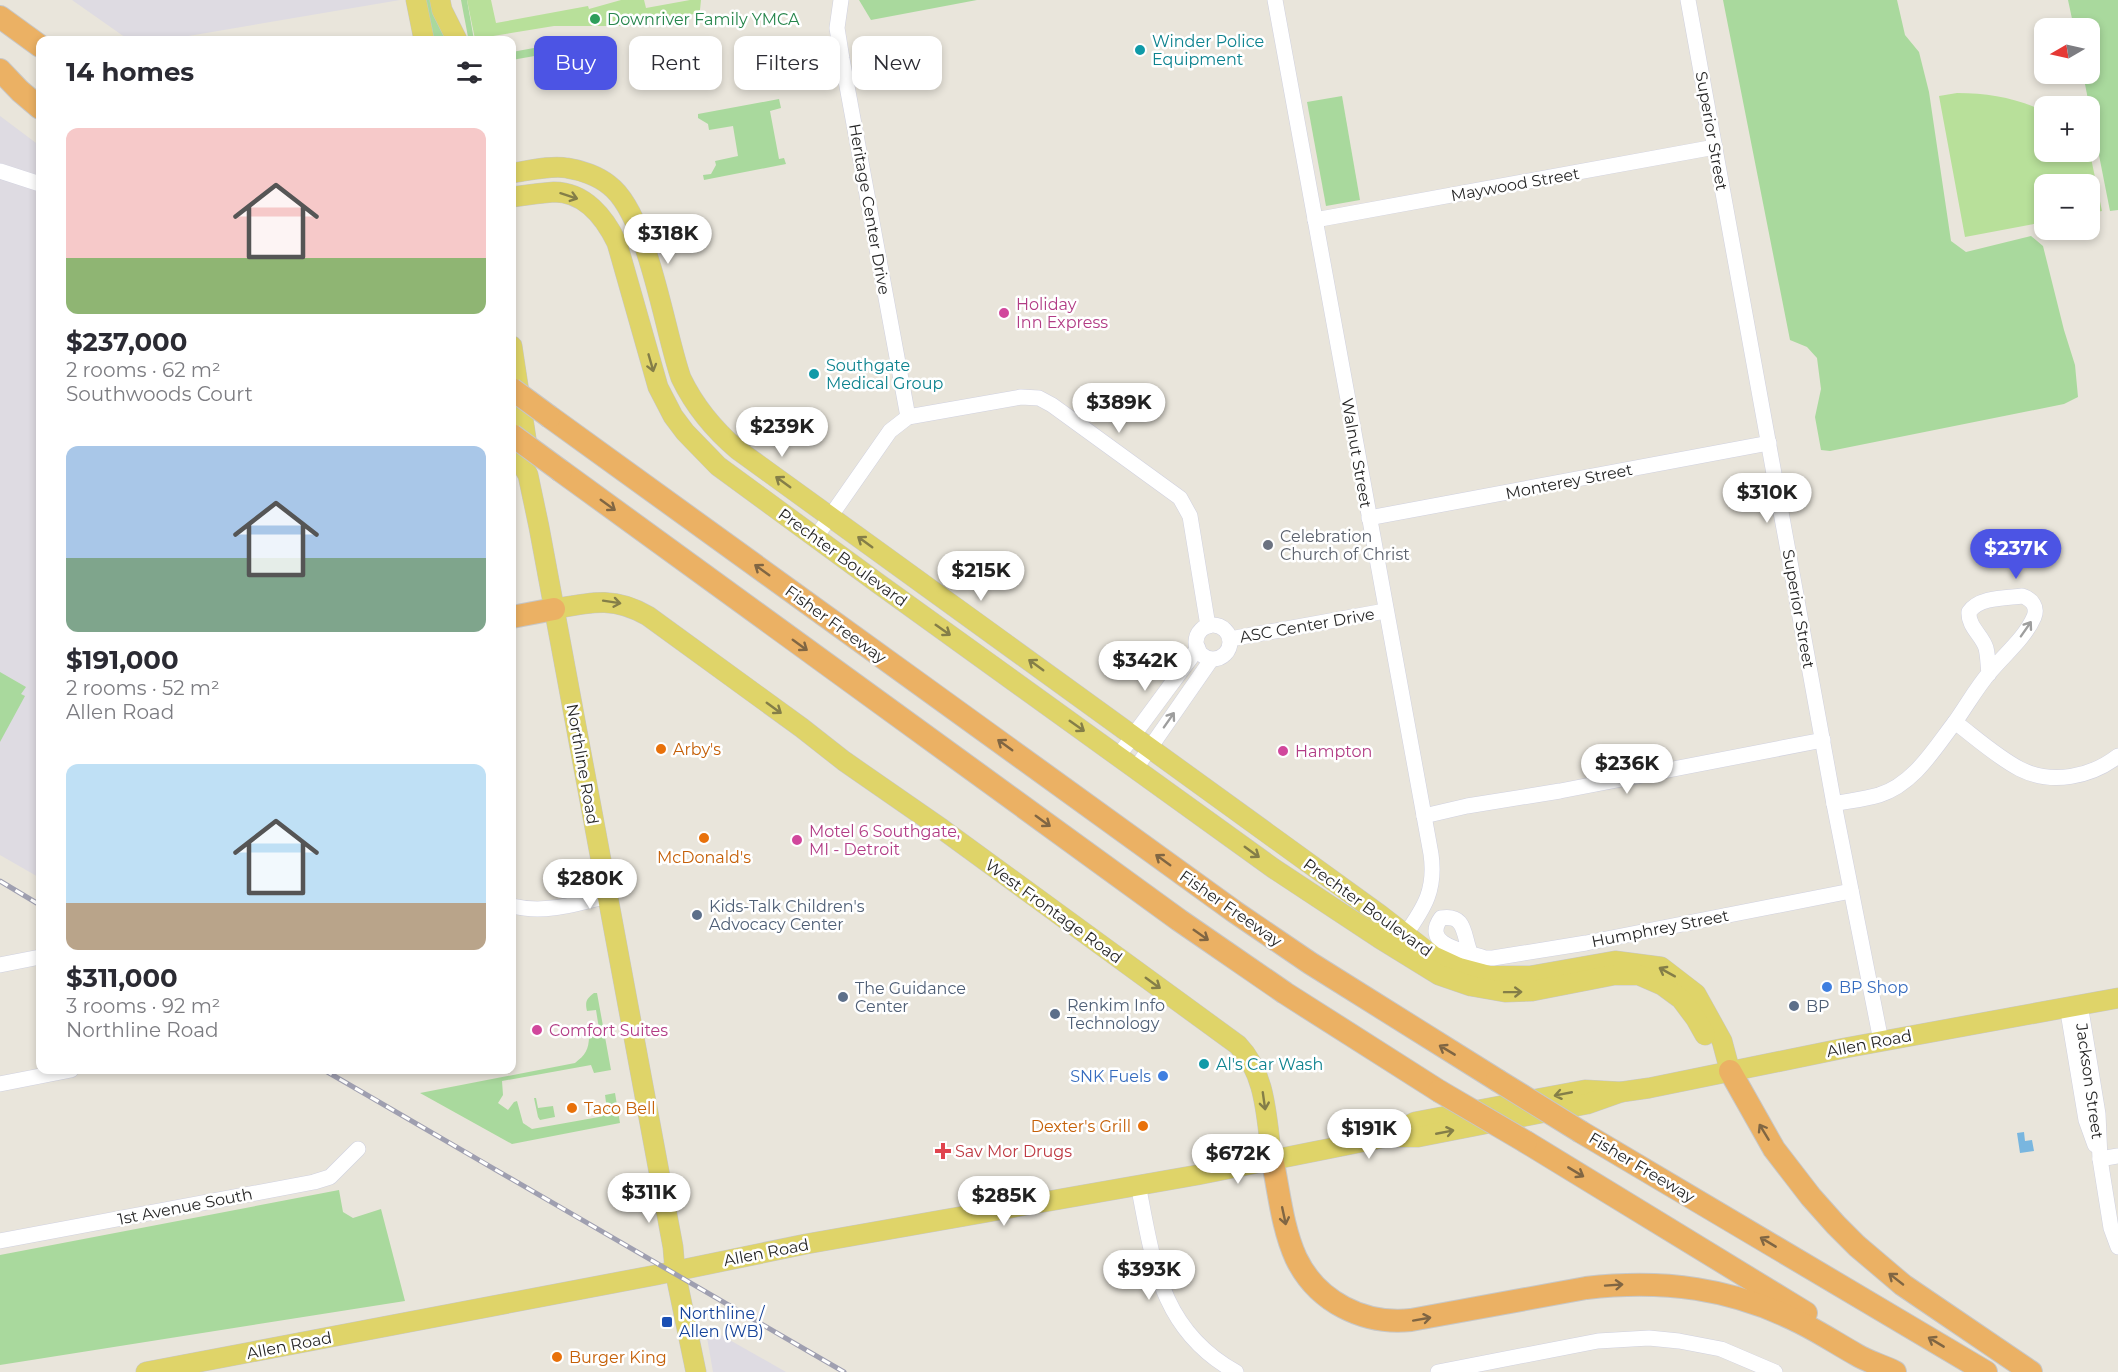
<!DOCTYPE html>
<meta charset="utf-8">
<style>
body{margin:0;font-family:Montserrat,sans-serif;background:#f7f7f7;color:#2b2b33;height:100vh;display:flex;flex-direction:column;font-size:22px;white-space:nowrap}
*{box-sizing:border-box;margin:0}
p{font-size:20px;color:#7c7c81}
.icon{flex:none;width:33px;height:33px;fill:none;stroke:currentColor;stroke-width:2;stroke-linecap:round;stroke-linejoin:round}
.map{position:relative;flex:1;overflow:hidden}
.drawer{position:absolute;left:36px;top:36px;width:480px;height:1038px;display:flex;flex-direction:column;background:#fff;border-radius:12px;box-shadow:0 3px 9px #0003}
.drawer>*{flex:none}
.top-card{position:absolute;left:534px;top:36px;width:570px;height:54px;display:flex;gap:12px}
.needle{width:39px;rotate:261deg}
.buttons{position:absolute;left:2034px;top:18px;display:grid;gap:12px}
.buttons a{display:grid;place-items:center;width:66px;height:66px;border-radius:12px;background:#fff;box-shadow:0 3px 9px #0003;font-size:30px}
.price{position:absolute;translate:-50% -51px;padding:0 14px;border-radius:21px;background:#fff;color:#222;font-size:20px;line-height:39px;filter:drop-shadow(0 2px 3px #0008)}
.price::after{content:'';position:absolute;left:50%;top:36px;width:18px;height:14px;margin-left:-9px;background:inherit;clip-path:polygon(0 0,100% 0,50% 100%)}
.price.current{background:#4c54e4;color:#fff}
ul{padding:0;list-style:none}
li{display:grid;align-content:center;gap:12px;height:318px;padding:0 30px}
li span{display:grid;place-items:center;height:186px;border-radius:12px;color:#555}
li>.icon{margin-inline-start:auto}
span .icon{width:108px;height:108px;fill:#fffc;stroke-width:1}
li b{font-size:26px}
h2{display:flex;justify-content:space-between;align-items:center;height:72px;padding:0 30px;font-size:26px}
.tag{padding:0 21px;border-radius:12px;background:#fff;box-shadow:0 3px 9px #0003;font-size:21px;line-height:54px}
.tag.current{background:#4c54e4;color:#fff}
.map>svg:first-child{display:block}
.industrial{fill:#dedbe2}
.green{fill:#a9d99d}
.pitch{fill:#b8e09a}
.water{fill:#79b6df}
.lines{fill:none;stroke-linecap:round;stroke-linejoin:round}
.minor-casing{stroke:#d0d1df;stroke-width:16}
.major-casing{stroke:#c7c7c7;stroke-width:21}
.highway-casing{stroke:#c7c7c7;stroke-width:24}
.minor{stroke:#fff;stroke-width:15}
.major{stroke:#dfd469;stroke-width:20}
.highway{stroke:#ebb164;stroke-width:22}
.rail-casing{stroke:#9f9fb0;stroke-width:5}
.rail{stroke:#fff;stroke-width:3;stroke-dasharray:9;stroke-linecap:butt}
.highway-bridge-casing{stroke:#c7c7c7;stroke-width:24;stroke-linecap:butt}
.highway-bridge{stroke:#ebb164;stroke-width:22}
.oneway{stroke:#847e48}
.oneway2{stroke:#806643}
.oneway3{stroke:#9e9e9e}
.leisure-dot{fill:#2e9e5b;stroke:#fff;stroke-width:2}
.culture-dot{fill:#0f9aa8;stroke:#fff;stroke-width:2}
.hotel-dot{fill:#d1479c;stroke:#fff;stroke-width:2}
.worship-dot{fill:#6b7280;stroke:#fff;stroke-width:2}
.food-dot{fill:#e8710a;stroke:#fff;stroke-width:2}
.service-dot{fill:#5c6f8a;stroke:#fff;stroke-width:2}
.shop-dot{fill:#3f7fe0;stroke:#fff;stroke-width:2}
.health-dot{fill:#e0444e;stroke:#fff;stroke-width:2}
.transit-dot{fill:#1a4fb4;stroke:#fff;stroke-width:2}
.labels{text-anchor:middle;stroke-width:5;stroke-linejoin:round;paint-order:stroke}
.leisure-label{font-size:16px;fill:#27864d;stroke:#fff;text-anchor:start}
.culture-label{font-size:16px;fill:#0d838f;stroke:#fff;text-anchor:start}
.street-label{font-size:16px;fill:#282828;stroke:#fff}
.hotel-label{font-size:16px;fill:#b23c85;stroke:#fff;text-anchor:start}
.worship-label{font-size:16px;fill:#5b616d;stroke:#fff;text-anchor:start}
.food-label{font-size:16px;fill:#c56008;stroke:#fff;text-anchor:start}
.service-label{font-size:16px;fill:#4e5e75;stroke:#fff;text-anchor:start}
.shop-label{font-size:16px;fill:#366cbe;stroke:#fff;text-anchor:start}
.health-label{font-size:16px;fill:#be3a42;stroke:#fff;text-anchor:start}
.transit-label{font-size:16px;fill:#164399;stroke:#fff;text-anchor:start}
</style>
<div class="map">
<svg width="2118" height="1372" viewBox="0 0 2118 1372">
<rect width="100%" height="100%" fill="#e9e5db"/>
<g class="industrial">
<path d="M 72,0 L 400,0 L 165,40 L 129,40 Z"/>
<path d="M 0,116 L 40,146 L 40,878 L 0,855 Z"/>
<path d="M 705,1326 L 786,1372 L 713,1372 Z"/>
</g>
<g class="green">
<path d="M 420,0 L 436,0 L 447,40 L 427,40 Z"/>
<path d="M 461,0 L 467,0 L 474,40 L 469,40 L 468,37 Z"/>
<path d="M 859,0 L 977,0 L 871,20 Z"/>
<path d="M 1723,0 L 1897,0 L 1905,35 L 1919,52 L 1929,92 L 1951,241 L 1966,252 L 2031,236 L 2043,246 L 2064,330 L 2075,365 L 2078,397 L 2064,404 L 1830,451 L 1821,450 L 1815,417 L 1821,389 L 1817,358 L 1807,347 L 1790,340 Z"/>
<path d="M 2068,0 L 2118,0 L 2118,210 L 2110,211 L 2083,74 L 2090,74 L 2090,28 L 2074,28 Z"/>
<path d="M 572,41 L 577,44 L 574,49 L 512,60 L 512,52 Z"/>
<path d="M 1342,96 L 1360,200 L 1326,206 L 1307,102 Z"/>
<path d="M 779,99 L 781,108 L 770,111 L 779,159 L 784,158 L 786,164 L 704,180 L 703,175 L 711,174 L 716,165 L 715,161 L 738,156 L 733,126 L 709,130 L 708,124 L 698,118 L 698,114 Z"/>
<path d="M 0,672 L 26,687 L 21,694 L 25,696 L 0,742 Z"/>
<path d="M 594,993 L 597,993 L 611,1070 L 594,1073 L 591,1065 L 502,1081 L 503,1095 L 498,1103 L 508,1110 L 514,1102 L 517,1101 L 523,1123 L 532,1129 L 599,1117 L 607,1109 L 605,1095 L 615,1093 L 620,1123 L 512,1144 L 420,1093 L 575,1063 C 585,1055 589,1050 589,1036 L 600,1035 L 596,1010 L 587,1011 C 585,1002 586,999 594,993 Z"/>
<path d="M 534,1098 L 536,1098 L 538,1108 L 553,1106 L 555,1117 L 540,1120 L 538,1117 Z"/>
<path d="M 339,1190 L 343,1212 L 353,1218 L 381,1209 L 405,1301 L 0,1365 L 0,1255 Z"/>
</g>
<g class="pitch">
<path d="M 467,0 L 491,0 L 496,23 L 588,6 L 589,9 L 621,0 L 644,0 L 646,8 L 690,0 L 701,0 L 700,10 L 694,14 L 628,26 L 554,26 L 475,39 Z"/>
<path d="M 1957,93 C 1989,93 2015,98 2044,111 L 2044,152 L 2087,152 L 2091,158 L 2102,211 L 2090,213 L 2090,184 L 2044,184 L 2044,222 L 1965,237 L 1939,96 Z"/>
</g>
<path class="water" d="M 2024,1132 L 2025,1141 L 2032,1140 L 2034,1151 L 2020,1153 L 2017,1133 Z"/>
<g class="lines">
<defs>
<g id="minor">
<path d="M 841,0 L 837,28 L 842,59 L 908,417"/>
<path d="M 1275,0 L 1431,854 C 1436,889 1425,907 1405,935"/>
<path d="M 1688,0 L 1834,804 L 1881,1041"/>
<path d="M 0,171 L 40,184"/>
<path d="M 1315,220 L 1715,147"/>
<path d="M 1369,518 L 1769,443"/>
<path d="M 816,537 L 890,431 L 908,417 L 1021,397 L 1039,398 L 1052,405 L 1180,498 L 1190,516 L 1208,626"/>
<circle cx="1213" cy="642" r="17"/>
<path d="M 1230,639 L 1385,611"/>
<path d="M 1955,722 C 1967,705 1977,687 1990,672 C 2004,655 2025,638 2034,617 C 2038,607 2032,599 2022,596 C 2006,598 1979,597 1969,612 C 1968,627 1982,635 1986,648 C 1988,656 1988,666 1989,674"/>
<path d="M 1119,755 L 1198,648"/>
<path d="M 1136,768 L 1211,660"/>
<path d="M 1834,804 C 1849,801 1865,799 1879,795 C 1914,784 1934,749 1955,722 C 1976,738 1997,757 2020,769 C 2052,785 2091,777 2118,756"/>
<path d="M 1424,816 L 1467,806 L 1560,791 L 1823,740"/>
<path d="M 512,906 C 545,914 575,904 607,896"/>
<path d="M 1470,952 C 1463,934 1466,914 1441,918 C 1421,946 1466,951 1485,958 L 1493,958 L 1586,943 L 1851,891"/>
<path d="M 0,965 L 40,957"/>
<path d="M 2080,1004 L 2098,1114 L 2100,1159 L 2111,1228 L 2118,1247"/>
<path d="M 2067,1006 L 2086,1120 L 2095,1145"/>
<path d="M 0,1084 L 71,1070"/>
<path d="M 2100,1159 L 2118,1156"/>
<path d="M 1138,1184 C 1153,1261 1160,1330 1236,1372"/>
<path d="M 0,1241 L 314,1182 L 330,1177 L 358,1149"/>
<path d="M 1438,1372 L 1598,1341 L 1649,1338 L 1679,1341 L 1721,1349 L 1775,1372"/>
</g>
<g id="major">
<path d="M 416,0 L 424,40"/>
<path d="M 440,0 L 442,10 L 457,40"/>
<path d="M 512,173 C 527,171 551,165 567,168 C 581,170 598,176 609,185 C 648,214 664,330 681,378 C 695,407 713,429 738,450 L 1379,914 L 1433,956 L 1459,968 L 1489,976 L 1530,976 L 1615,961 L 1661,967 L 1696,994 L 1722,1041 L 1730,1071"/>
<path d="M 512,197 C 526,195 540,193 554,192 C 585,192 605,218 617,243 L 658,387 L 673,416 L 685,432 L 718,466 L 879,584 L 1273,868 L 1379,938 L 1439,975 L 1471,986 L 1505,992 L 1532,991 L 1614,975 L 1639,975 L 1662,985 L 1681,999 L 1696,1019 L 1705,1035"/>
<path d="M 512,346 L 527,445"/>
<path d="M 512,427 L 519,459 L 528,475 L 539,527 L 673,1247 L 675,1271 L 696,1372"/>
<path d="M 554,609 C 591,602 614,596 648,616 L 802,728 L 844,761 L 942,829 L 1238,1045 C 1267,1075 1266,1119 1272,1158"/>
<path d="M 1389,1136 L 1415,1122 L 1585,1090 L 1621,1092 L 1649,1088 L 1845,1048 L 2118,998"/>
<path d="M 146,1372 L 656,1275 L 806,1244 L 1197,1175 L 1387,1137 L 1418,1137 L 1587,1104 L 1621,1092"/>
</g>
<g id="highway">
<path d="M 0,17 L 40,46"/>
<path d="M 0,70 L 20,91 L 40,108"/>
<path d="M 550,417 L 1235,912 L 1310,963 L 1497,1080"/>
<path d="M 561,471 L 1179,920 L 1285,993 L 1439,1091"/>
<path d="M 512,617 L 554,609"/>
<path d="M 1730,1071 L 1774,1149 L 1811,1197 L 1836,1225 L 1857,1246 L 1903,1285 L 2031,1372"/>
<path d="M 1581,1132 L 1986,1372"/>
<path d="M 1526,1142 L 1806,1313"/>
<path d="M 1272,1158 C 1279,1191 1282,1227 1296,1258 C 1317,1302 1364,1325 1411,1320 L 1586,1288 C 1663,1279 1732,1288 1801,1323 C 1821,1333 1839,1345 1857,1355 C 1869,1362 1883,1366 1895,1372"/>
</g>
</defs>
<use href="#minor" class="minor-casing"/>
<use href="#major" class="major-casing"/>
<use href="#highway" class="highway-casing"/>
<use href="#minor" class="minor"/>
<use href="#major" class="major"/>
<use href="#highway" class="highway"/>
<defs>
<g id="rail">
<path d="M 0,881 L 40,905"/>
<path d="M 324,1070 L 844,1372"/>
</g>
</defs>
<use href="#rail" class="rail-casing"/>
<use href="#rail" class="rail"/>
<defs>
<g id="highway-bridge">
<path d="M 512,389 L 550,417"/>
<path d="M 512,435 L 561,471"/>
<path d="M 1497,1080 L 1581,1132"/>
<path d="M 1439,1091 L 1526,1142"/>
</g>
</defs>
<use href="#highway-bridge" class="highway-bridge-casing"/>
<use href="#highway-bridge" class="highway-bridge"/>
</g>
<defs><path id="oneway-shaft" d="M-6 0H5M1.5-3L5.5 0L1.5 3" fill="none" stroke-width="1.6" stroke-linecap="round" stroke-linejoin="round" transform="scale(1.5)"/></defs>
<g class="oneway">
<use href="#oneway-shaft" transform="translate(569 196) rotate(18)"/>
<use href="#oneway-shaft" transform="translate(651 363) rotate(74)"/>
<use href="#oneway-shaft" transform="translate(783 482) rotate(-144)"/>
<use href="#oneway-shaft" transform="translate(865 542) rotate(-144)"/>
<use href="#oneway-shaft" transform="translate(612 602) rotate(9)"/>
<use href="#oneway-shaft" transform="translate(943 630) rotate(35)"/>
<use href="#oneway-shaft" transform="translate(1036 665) rotate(-144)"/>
<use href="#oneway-shaft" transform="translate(774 708) rotate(36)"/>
<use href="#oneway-shaft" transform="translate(1077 726) rotate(35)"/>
<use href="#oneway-shaft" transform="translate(1252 852) rotate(36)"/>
<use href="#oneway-shaft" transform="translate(1667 972) rotate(-151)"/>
<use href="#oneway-shaft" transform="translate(1153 983) rotate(36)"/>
<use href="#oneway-shaft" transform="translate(1513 992) rotate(-1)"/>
<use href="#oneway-shaft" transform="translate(1563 1094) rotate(169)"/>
<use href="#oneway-shaft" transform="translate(1264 1101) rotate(82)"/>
<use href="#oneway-shaft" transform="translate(1445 1132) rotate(-11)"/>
</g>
<g class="oneway2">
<use href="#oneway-shaft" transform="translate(608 505) rotate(36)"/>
<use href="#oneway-shaft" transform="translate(762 570) rotate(-144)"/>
<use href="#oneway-shaft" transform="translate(800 645) rotate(36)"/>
<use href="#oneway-shaft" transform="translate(1005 745) rotate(-144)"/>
<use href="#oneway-shaft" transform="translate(1043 821) rotate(36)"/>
<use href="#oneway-shaft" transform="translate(1163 860) rotate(-144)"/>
<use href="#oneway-shaft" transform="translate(1201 935) rotate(35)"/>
<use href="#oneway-shaft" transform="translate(1447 1050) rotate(-149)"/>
<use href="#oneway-shaft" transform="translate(1764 1132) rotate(-121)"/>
<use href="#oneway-shaft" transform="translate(1576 1172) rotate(31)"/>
<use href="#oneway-shaft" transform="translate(1284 1216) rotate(78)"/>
<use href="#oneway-shaft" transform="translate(1768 1242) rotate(-149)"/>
<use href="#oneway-shaft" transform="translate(1896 1279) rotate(-142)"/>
<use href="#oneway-shaft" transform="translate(1614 1285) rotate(-4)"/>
<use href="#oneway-shaft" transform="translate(1422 1319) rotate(-10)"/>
<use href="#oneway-shaft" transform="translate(1936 1342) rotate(-149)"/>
</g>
<g class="oneway3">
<use href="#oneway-shaft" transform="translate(2026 629) rotate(-55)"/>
<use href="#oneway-shaft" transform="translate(1169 720) rotate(-55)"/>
</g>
<circle class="leisure-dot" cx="595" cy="19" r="6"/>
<g class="culture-dot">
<circle cx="1140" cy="50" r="6"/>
<circle cx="814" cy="374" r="6"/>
<circle cx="1204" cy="1064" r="6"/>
</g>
<g class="hotel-dot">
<circle cx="1004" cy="313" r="6"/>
<circle cx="1283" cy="751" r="6"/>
<circle cx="797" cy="840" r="6"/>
<circle cx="537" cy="1030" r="6"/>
</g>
<circle class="worship-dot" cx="1268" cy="545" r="6"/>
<g class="food-dot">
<circle cx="661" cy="749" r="6"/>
<circle cx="704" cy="838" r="6"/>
<circle cx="572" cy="1108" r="6"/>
<circle cx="1143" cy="1126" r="6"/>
<circle cx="557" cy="1357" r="6"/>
</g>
<g class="service-dot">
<circle cx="697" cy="915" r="6"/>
<circle cx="843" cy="997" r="6"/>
<circle cx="1794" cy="1006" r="6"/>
<circle cx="1055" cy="1014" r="6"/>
</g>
<g class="shop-dot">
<circle cx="1827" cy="987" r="6"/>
<circle cx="1163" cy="1076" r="6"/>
</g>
<path class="health-dot" d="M940 1142h6v6h6v6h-6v6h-6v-6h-6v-6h6z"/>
<rect class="transit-dot" x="661" y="1316" width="12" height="12" rx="3"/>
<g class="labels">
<g class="leisure-label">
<text x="607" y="25">Downriver Family YMCA</text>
</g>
<g class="culture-label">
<text x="1152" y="47">Winder Police<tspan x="1152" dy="18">Equipment</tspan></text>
<text x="826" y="371">Southgate<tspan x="826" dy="18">Medical Group</tspan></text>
<text x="1216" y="1070">Al's Car Wash</text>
</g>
<g class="street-label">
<text transform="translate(1712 131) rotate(80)" y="6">Superior Street</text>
<text transform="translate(1515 184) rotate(-10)" y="6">Maywood Street</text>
<text transform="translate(870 209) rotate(80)" y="6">Heritage Center Drive</text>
<text transform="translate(1357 453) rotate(80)" y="6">Walnut Street</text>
<text transform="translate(1569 481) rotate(-11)" y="6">Monterey Street</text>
<text transform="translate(843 557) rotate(36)" y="6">Prechter Boulevard</text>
<text transform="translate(1799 609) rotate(80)" y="6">Superior Street</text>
<text transform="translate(836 624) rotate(36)" y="6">Fisher Freeway</text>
<text transform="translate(1307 625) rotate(-10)" y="6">ASC Center Drive</text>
<text transform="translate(583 764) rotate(80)" y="6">Northline Road</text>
<text transform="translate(1368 907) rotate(36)" y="6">Prechter Boulevard</text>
<text transform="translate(1231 908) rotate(35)" y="6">Fisher Freeway</text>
<text transform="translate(1054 911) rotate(36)" y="6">West Frontage Road</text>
<text transform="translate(1660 928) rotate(-11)" y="6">Humphrey Street</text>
<text transform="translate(1869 1043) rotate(-11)" y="6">Allen Road</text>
<text transform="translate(2090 1081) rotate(82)" y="6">Jackson Street</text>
<text transform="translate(1642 1167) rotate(31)" y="6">Fisher Freeway</text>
<text transform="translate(185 1206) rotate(-11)" y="6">1st Avenue South</text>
<text transform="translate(766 1252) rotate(-11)" y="6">Allen Road</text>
<text transform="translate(289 1345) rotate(-11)" y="6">Allen Road</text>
</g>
<g class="hotel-label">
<text x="1016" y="310">Holiday<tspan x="1016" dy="18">Inn Express</tspan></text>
<text x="1295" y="757">Hampton</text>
<text x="809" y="837">Motel 6 Southgate,<tspan x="809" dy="18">MI - Detroit</tspan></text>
<text x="549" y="1036">Comfort Suites</text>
</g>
<g class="worship-label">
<text x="1280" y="542">Celebration<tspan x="1280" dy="18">Church of Christ</tspan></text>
</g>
<g class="food-label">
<text x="673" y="755">Arby's</text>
<text x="704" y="863" text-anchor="middle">McDonald's</text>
<text x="584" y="1114">Taco Bell</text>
<text x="1131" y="1132" text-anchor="end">Dexter's Grill</text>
<text x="569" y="1363">Burger King</text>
</g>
<g class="service-label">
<text x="709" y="912">Kids-Talk Children's<tspan x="709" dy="18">Advocacy Center</tspan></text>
<text x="855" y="994">The Guidance<tspan x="855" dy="18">Center</tspan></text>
<text x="1067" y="1011">Renkim Info<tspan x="1067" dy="18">Technology</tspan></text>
<text x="1806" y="1012">BP</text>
</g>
<g class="shop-label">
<text x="1839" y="993">BP Shop</text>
<text x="1151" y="1082" text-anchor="end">SNK Fuels</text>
</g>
<g class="health-label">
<text x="955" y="1157">Sav Mor Drugs</text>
</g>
<g class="transit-label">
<text x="679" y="1319">Northline /<tspan x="679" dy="18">Allen (WB)</tspan></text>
</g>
</g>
</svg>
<div class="buttons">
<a><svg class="needle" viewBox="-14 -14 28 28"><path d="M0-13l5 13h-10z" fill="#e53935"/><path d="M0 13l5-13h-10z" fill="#7c7c81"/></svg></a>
<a>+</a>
<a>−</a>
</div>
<b class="price" style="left:668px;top:265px">$318K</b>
<b class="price" style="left:1119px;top:434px">$389K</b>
<b class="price" style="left:782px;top:458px">$239K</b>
<b class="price" style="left:1767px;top:524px">$310K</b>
<b class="price current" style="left:2016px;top:580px">$237K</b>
<b class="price" style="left:981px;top:602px">$215K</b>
<b class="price" style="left:1145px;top:692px">$342K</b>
<b class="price" style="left:1627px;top:795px">$236K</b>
<b class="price" style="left:590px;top:910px">$280K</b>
<b class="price" style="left:1369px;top:1160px">$191K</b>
<b class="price" style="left:1238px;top:1185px">$672K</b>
<b class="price" style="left:649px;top:1224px">$311K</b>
<b class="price" style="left:1004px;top:1227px">$285K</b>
<b class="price" style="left:1149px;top:1301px">$393K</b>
<div class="top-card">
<a class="tag current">Buy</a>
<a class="tag">Rent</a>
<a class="tag">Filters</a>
<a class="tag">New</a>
</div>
<section class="drawer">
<h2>14 homes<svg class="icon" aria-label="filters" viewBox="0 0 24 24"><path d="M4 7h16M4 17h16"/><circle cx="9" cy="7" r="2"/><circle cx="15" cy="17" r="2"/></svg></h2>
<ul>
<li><span style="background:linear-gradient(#f6c9c9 70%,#8fb573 0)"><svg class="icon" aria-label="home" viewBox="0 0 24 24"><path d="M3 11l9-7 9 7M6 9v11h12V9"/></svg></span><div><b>$237,000</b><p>2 rooms · 62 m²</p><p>Southwoods Court</p></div></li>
<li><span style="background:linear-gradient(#a9c7e8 60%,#7fa58c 0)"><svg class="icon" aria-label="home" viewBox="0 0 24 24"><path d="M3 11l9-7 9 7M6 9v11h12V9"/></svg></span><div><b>$191,000</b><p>2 rooms · 52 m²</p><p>Allen Road</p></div></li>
<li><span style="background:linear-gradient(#bfe0f5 75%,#b9a48a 0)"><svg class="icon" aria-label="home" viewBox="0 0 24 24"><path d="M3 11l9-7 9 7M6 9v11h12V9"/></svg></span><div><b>$311,000</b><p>3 rooms · 92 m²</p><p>Northline Road</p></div></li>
</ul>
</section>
</div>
